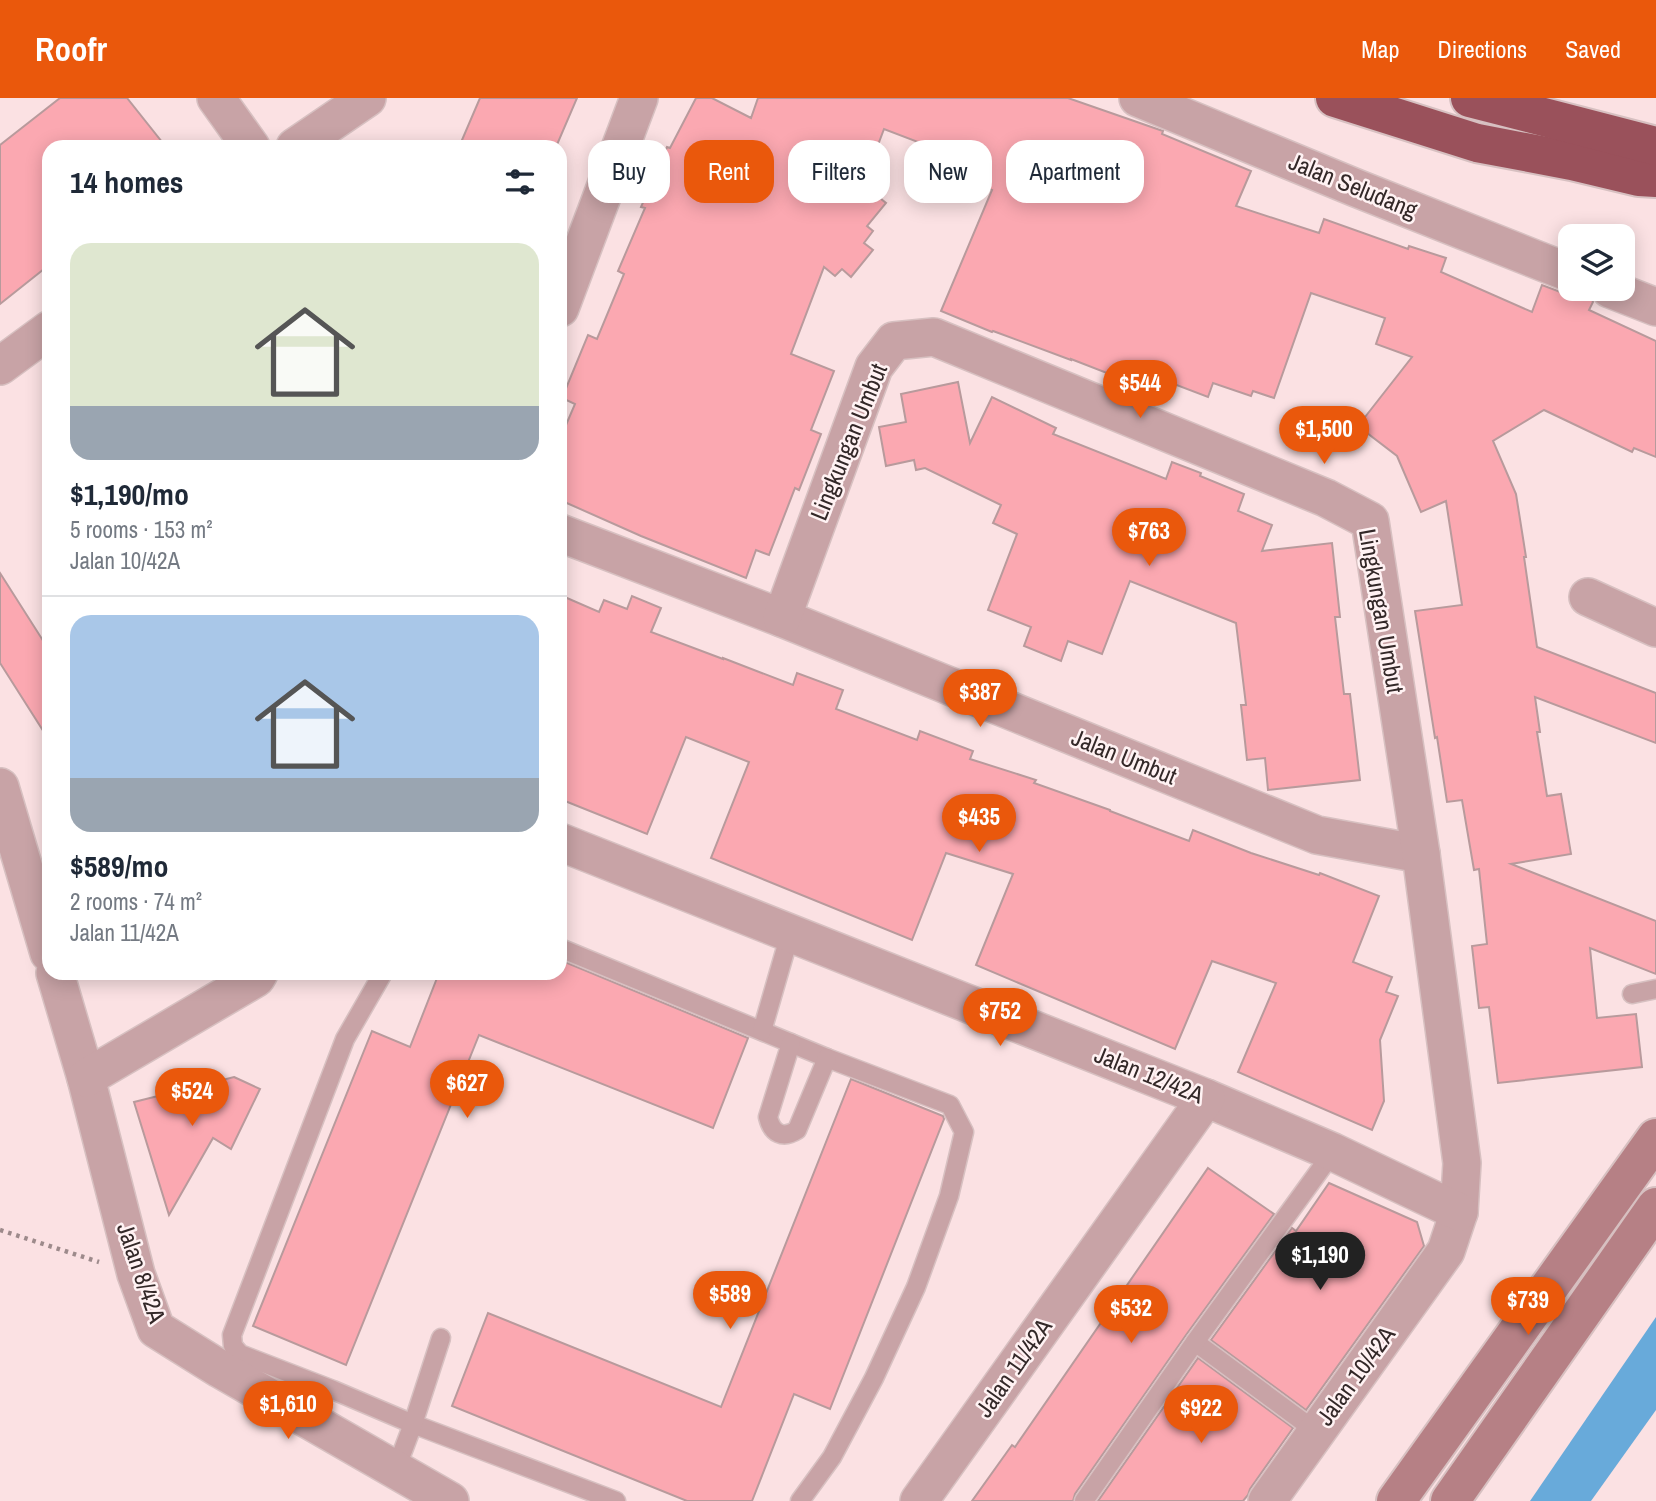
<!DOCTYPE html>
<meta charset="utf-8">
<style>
body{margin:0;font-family:"Archivo Narrow",sans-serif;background:#f6f6f7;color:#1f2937;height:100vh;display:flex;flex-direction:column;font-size:26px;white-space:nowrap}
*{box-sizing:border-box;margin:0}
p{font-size:23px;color:#747a83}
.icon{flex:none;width:38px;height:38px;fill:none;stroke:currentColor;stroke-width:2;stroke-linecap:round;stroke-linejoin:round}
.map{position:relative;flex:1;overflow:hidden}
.drawer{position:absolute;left:42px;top:42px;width:525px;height:840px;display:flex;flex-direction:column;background:#fff;border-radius:21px;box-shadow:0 4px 18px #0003}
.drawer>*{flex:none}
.hud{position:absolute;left:588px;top:42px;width:665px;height:63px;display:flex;gap:14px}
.buttons{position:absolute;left:1558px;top:126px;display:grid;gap:14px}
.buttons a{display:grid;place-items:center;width:77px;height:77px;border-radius:14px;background:#fff;box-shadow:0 4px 18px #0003;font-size:35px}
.price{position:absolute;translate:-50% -60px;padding:0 16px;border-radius:24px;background:#ea580c;color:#fff;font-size:23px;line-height:46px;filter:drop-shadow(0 2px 4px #0008)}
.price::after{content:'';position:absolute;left:50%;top:42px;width:21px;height:16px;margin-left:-10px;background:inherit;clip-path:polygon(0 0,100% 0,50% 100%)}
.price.current{background:#222;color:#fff}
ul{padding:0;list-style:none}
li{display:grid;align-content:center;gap:14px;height:371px;padding:0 28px}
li+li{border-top:2px solid #e0e1e3}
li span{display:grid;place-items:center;height:217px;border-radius:21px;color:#555}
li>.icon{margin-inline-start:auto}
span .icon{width:126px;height:126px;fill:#fffc;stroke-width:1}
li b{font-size:30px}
h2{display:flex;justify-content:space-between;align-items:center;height:84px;padding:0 28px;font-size:30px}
.chip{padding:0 24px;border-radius:21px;background:#fff;box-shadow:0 4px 18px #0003;font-size:24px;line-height:63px}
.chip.current{background:#ea580c;color:#fff}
header{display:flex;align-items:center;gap:42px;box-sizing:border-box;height:98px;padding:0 35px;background:#ea580c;color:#fff}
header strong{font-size:33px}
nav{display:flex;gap:38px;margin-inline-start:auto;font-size:24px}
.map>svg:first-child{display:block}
.water{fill:#68aada}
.building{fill:#fba8b1;stroke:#b89a9c;stroke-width:2}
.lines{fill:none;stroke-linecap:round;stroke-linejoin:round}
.lane-casing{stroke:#d7c0c1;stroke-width:21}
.street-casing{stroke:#d7c0c1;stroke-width:40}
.secondary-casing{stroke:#d7c0c1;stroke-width:42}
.highway-casing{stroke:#d7c0c1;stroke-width:42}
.path{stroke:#9d8a8b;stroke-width:4.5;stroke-dasharray:3.5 5;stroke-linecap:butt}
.lane{stroke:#c8a3a6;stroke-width:18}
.street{stroke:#c8a3a6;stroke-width:37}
.secondary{stroke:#b68085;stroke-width:38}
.highway{stroke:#9a515b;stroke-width:38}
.labels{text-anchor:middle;stroke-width:5;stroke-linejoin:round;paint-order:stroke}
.street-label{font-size:24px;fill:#332828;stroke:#fff2f3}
</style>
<header>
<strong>Roofr</strong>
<nav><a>Map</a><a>Directions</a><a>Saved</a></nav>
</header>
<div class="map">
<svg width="1656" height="1403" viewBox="0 0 1656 1403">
<rect width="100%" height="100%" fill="#fbe1e3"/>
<path class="water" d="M 1656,1219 L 1656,1312 L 1591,1403 L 1530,1403 Z"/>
<g class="building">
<path d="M 60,0 L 127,0 L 166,49 L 49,49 L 49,167 L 0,206 L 0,47 Z"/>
<path d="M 480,0 L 577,0 L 556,49 L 459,49 Z"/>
<path d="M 696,0 L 712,0 L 751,20 L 758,0 L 1068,0 L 1160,32 L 1163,33 L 1162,36 L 1251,73 L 1236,108 L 1319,135 L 1324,121 L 1408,151 L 1409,148 L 1446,160 L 1441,174 L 1532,214 L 1542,187 L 1563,195 L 1572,196 L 1578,194 L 1591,199 L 1593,204 L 1589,212 L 1656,243 L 1656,359 L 1634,350 L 1632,354 L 1544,312 L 1493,343 L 1516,396 L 1526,459 L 1524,459 L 1537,549 L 1656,595 L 1656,645 L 1535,599 L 1540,634 L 1537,634 L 1547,698 L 1561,696 L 1571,756 L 1511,766 L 1656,823 L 1656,876 L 1590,850 L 1597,920 L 1636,916 L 1642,969 L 1498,985 L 1489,909 L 1479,910 L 1472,848 L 1487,846 L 1479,771 L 1474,772 L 1462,702 L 1447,704 L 1437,639 L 1435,640 L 1415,513 L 1462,507 L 1446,403 L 1421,414 L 1397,358 L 1358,328 L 1412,259 L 1376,246 L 1385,220 L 1311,195 L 1274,300 L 1253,293 L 1251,298 L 1213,285 L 1208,299 L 1140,273 L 1135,286 L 1071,261 L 1071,262 L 993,233 L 992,234 L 941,213 L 992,92 L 962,80 L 968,63 L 884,31 L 869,71 L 875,76 L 865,88 L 886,105 L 867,128 L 873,133 L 864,145 L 873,152 L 851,179 L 842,171 L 835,178 L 824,169 L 791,256 L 834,273 L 811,332 L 821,336 L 799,392 L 795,390 L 769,457 L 756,452 L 746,480 L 641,438 L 560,402 L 560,341 L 575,306 L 562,300 L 588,237 L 597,241 L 624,176 L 618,173 L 645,110 L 641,109 L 667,49 L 670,50 Z"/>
<path d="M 958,284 L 970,345 L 992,299 L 1056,330 L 1053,336 L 1166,381 L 1172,364 L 1201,375 L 1200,378 L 1244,396 L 1238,413 L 1272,427 L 1262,453 L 1332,445 L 1340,519 L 1335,519 L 1344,596 L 1350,596 L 1360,682 L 1268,692 L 1265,660 L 1247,662 L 1241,607 L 1246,607 L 1236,525 L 1130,483 L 1102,556 L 1068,543 L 1061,563 L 1024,548 L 1031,529 L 988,512 L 1017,436 L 993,425 L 1001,407 L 925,370 L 916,372 L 914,362 L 886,368 L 879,329 L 906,324 L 901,296 Z"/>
<path d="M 0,475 L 49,552 L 49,642 L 0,565 Z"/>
<path d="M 560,497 L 599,514 L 604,502 L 627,511 L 632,498 L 661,510 L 651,534 L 723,561 L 723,560 L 793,587 L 797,575 L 843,592 L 836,611 L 917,642 L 920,633 L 973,653 L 970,661 L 1036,682 L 1034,685 L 1110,712 L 1110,713 L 1189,743 L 1193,732 L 1251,755 L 1319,777 L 1320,775 L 1379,798 L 1353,864 L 1392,879 L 1386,894 L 1398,898 L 1380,942 L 1384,1003 L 1372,1032 L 1238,974 L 1276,885 L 1212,863 L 1175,951 L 976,867 L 1013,776 L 946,755 L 912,842 L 711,760 L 749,664 L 686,639 L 647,736 L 560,701 Z"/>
<path d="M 560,862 L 748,940 L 713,1030 L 479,937 L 346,1267 L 253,1228 L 372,933 L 410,949 L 439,875 L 560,875 Z"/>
<path d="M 234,979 L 260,991 L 231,1051 L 213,1040 L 169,1117 L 134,1004 Z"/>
<path d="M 851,981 L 943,1018 L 944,1021 L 830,1311 L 794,1296 L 752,1403 L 687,1403 L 452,1308 L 488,1215 L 721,1309 Z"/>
<path d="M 1208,1070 L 1274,1116 L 1186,1237 L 1075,1396 L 1073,1403 L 972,1403 L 1012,1347 L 1015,1349 Z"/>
<path d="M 1329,1085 L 1417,1124 L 1424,1148 L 1306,1312 L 1211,1242 L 1292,1130 L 1296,1133 Z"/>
<path d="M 1198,1260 L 1293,1330 L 1250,1391 L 1248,1397 L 1243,1403 L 1098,1403 Z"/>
</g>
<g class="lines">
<defs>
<g id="lane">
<path d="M 560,850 L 827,960 L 950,1007 L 964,1034 L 949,1098 L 916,1189 L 874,1280 L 832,1359 L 800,1403"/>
<path d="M 383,875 L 345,941 L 232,1237 L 233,1248 L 240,1256 L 333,1292 L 413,1326 L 616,1403"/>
<path d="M 1632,896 L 1656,891"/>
<path d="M 762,933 L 790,836"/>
<path d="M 791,945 L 768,1019 C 772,1036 783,1041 797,1032 L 827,960"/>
<path d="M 1195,1244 L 1317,1334"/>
<path d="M 396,1371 L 413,1326 L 441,1240"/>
<path d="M 1084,1403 L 1195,1244 L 1333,1054"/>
</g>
<g id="street">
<path d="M 216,0 L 251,49"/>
<path d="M 1138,0 L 1356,90 L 1570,175"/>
<path d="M 295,49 L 367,0"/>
<path d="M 1610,191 L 1656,209"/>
<path d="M 560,210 L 639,0"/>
<path d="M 0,268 L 49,232"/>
<path d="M 560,435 L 782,520 L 1317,737 L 1421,756"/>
<path d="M 1588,499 L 1656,530"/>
<path d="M 782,520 L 874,269 L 894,243 L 934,239 L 1326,400 L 1370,423 L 1421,756 L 1462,1065 L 1459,1114 L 1446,1153 L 1267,1403"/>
<path d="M 0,689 L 49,855"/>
<path d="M 560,744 L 1206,1000 L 1333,1054 L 1459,1114"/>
<path d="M 55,875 L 86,980 L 136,1176 L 156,1231 L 220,1271 L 450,1403"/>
<path d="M 86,980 L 256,880 L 259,875"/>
<path d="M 919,1403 L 1206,1000"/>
</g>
<g id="secondary">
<path d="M 1396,1403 L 1656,1040"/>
<path d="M 1450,1403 L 1656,1109"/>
</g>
<g id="highway">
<path d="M 1335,0 L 1477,45 L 1572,63 L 1639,79 L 1656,80"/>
<path d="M 1470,0 L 1656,48"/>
</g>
</defs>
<use href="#lane" class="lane-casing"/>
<use href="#street" class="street-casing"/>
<use href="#secondary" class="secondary-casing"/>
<use href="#highway" class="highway-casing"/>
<path class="path" d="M 0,1132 L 99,1164"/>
<use href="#lane" class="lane"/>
<use href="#street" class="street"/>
<use href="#secondary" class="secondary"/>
<use href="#highway" class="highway"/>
</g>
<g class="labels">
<g class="street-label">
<text transform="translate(1353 88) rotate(22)" y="8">Jalan Seludang</text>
<text transform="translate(849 344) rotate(-68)" y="8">Lingkungan Umbut</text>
<text transform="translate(1381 513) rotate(80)" y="8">Lingkungan Umbut</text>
<text transform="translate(1124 659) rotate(22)" y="8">Jalan Umbut</text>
<text transform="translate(1149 977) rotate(22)" y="8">Jalan 12/42A</text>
<text transform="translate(141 1175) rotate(71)" y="8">Jalan 8/42A</text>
<text transform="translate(1014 1270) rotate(-55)" y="8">Jalan 11/42A</text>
<text transform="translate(1356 1278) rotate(-54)" y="8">Jalan 10/42A</text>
</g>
</g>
</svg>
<div class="buttons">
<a><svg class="icon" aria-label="layers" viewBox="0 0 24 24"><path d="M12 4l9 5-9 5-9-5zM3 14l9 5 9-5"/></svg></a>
</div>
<b class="price" style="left:1140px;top:322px">$544</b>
<b class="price" style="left:1324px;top:368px">$1,500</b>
<b class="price" style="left:1149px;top:470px">$763</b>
<b class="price" style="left:980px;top:631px">$387</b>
<b class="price" style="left:979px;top:756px">$435</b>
<b class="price" style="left:1000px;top:950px">$752</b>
<b class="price" style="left:467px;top:1022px">$627</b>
<b class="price" style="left:192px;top:1030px">$524</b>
<b class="price current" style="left:1320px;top:1194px">$1,190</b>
<b class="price" style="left:730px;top:1233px">$589</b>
<b class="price" style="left:1528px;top:1239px">$739</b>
<b class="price" style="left:1131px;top:1247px">$532</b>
<b class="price" style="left:288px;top:1343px">$1,610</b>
<b class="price" style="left:1201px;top:1347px">$922</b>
<div class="hud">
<a class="chip">Buy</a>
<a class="chip current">Rent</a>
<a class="chip">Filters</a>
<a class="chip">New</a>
<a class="chip">Apartment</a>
</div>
<section class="drawer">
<h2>14 homes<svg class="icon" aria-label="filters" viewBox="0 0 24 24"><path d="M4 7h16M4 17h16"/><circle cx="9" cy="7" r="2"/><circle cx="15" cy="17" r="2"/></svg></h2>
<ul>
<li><span style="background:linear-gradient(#dfe7d0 75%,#9aa5b1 0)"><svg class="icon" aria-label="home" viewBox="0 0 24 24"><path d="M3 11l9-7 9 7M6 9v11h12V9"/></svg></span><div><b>$1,190/mo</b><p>5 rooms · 153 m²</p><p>Jalan 10/42A</p></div></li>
<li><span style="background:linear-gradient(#a9c7e8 75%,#9aa5b1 0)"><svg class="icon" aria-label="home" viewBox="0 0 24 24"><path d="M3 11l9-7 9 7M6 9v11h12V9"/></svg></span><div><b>$589/mo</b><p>2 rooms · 74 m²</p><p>Jalan 11/42A</p></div></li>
</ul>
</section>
</div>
